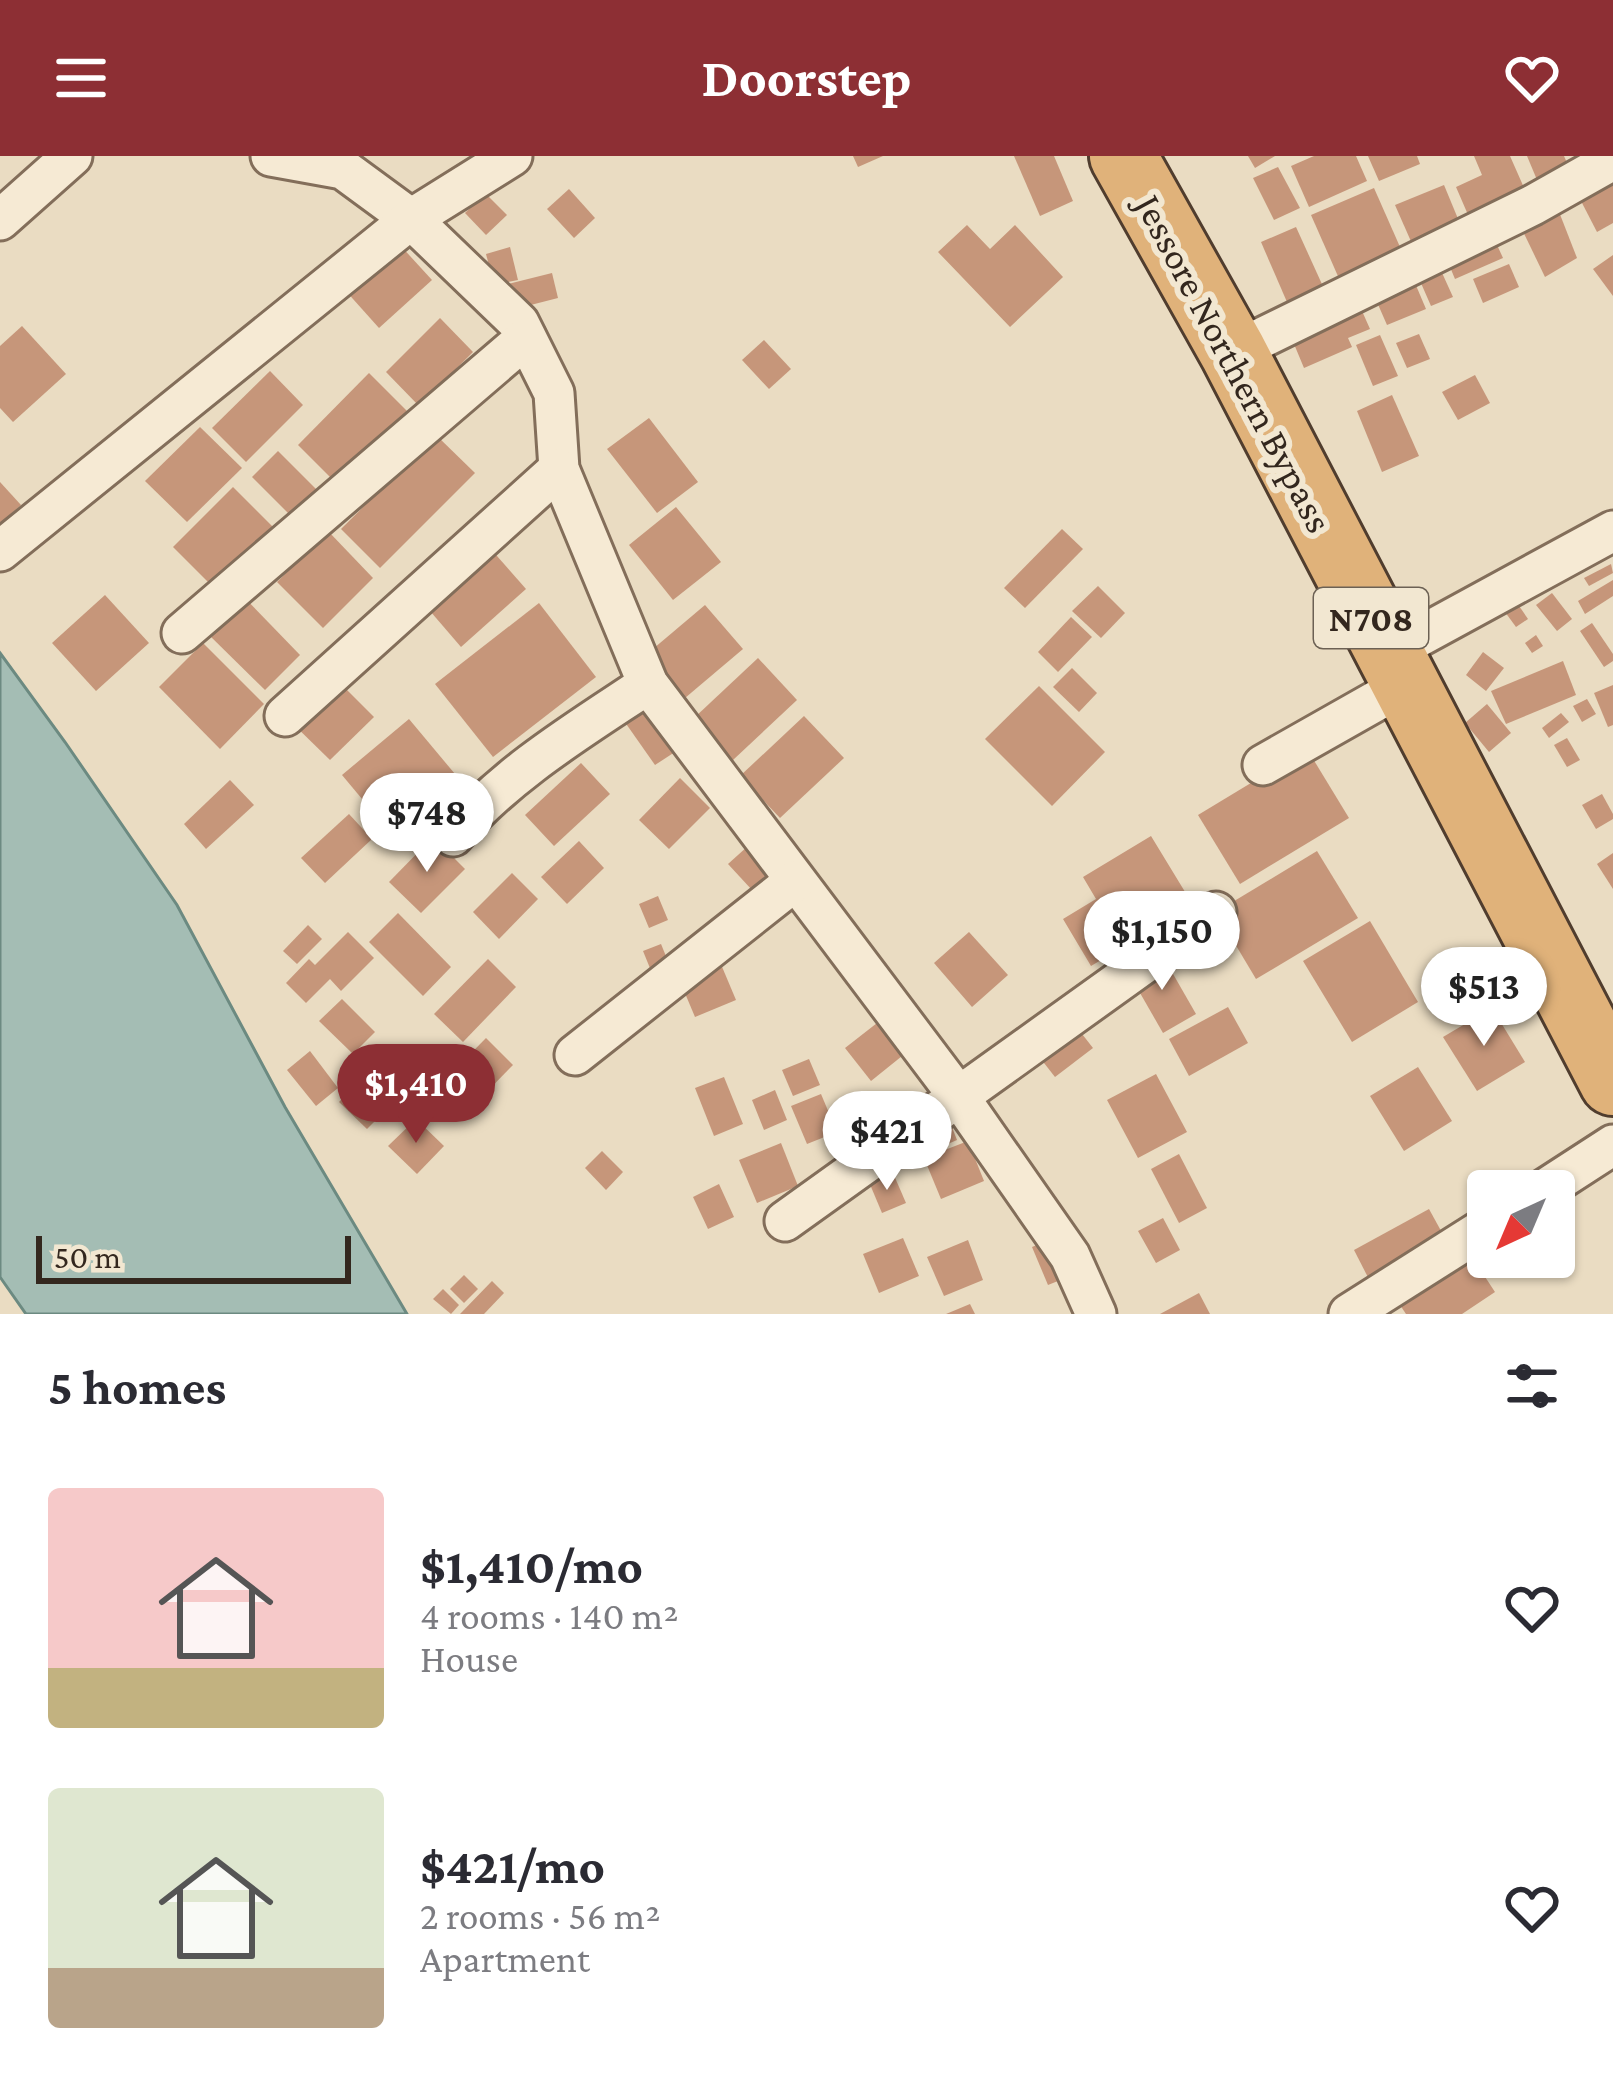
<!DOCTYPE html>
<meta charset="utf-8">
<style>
body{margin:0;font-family:"Crimson Pro",serif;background:#f7f7f7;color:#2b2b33;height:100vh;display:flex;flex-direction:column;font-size:45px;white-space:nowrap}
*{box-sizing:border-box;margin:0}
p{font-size:39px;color:#7c7c81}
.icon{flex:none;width:66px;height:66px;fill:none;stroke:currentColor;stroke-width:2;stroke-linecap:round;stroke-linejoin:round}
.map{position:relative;height:1158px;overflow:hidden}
.details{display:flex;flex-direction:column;background:#fff;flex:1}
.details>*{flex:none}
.needle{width:78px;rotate:224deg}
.controls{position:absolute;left:1467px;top:1014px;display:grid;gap:24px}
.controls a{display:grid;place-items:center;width:108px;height:108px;border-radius:12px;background:#fff;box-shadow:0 3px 9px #0004;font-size:60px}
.scale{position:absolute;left:36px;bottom:30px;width:315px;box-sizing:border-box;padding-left:12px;border:6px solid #33271e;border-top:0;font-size:33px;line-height:42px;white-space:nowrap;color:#33271e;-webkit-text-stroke:9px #f2e7d1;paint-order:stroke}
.price{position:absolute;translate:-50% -102px;padding:0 27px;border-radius:42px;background:#fff;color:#222;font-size:39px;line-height:78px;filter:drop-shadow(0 3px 6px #0008)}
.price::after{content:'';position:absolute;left:50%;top:72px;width:36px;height:27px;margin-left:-18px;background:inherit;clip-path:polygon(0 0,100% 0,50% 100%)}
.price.selected{background:#8d2f34;color:#fff}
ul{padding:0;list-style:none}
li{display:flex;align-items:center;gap:36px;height:300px;padding:0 48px}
li span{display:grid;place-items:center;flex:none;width:336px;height:240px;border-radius:12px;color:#555}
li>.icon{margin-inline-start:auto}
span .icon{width:144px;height:144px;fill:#fffc;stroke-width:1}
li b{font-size:51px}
h2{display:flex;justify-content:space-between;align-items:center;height:144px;padding:0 48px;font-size:51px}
header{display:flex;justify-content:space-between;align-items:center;height:156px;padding:0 48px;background:#8d2f34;color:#fff;font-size:54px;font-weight:700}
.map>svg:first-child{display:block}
.water{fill:#a4bdb4;stroke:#6c8a81;stroke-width:3}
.building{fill:#c6967a}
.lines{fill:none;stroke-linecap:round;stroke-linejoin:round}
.minor-casing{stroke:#836e5a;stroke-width:45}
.trunk-casing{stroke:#503d2e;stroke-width:72}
.minor{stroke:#f6ead4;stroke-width:39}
.trunk{stroke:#e0b27a;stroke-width:66}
.labels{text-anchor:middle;stroke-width:12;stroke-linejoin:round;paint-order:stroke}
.shield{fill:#f2e7d1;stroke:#6c6154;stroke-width:3}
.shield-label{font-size:36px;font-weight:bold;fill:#33271e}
.street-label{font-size:39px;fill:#33271e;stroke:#f2e7d1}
</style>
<header><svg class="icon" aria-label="menu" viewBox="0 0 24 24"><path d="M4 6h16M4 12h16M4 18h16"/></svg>Doorstep<svg class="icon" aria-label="heart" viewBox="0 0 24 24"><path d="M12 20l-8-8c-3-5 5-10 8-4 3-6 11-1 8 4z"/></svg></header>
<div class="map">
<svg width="1613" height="1158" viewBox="0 0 1613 1158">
<rect width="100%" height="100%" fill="#eadcc2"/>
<path class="water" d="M 0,497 L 65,586 L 177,749 L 285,951 L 407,1158 L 26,1158 L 0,1121 Z"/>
<g class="building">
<path d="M 853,0 L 883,0 L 858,11 Z"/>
<path d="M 1014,0 L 1054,0 L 1073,45 L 1040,60 Z"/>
<path d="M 1248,0 L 1275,0 L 1255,12 Z"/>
<path d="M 1314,0 L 1356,0 L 1367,25 L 1309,51 L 1291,10 Z"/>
<path d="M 1368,0 L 1417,0 L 1420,8 L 1379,25 Z"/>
<path d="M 1474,0 L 1510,0 L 1529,43 L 1472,68 L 1456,31 L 1482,19 Z"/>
<path d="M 1527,0 L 1564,0 L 1572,18 L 1540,31 Z"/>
<path d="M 1278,11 L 1300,52 L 1274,64 L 1253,22 Z"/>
<path d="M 1613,28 L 1613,67 L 1597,76 L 1581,45 Z"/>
<path d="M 1444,29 L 1461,70 L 1413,90 L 1395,49 Z"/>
<path d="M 1374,32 L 1404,100 L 1341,127 L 1311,59 Z"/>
<path d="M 569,33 L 595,62 L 574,82 L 547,53 Z"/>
<path d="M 485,37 L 507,59 L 486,79 L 465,57 Z"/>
<path d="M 1554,43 L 1577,102 L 1545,121 L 1517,63 Z"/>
<path d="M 967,69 L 990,93 L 1015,69 L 1063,121 L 1010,171 L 938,96 Z"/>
<path d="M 1296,71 L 1326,137 L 1290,153 L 1261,86 Z"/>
<path d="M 388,76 L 432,124 L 379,172 L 336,124 Z"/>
<path d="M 1492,78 L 1503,102 L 1455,123 L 1445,99 Z"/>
<path d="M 510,91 L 518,124 L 494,129 L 486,98 Z"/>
<path d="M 1613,99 L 1613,140 L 1593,113 Z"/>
<path d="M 1438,108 L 1453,141 L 1431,150 L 1417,118 Z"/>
<path d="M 1509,108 L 1519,131 L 1483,147 L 1473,123 Z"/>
<path d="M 552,117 L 558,142 L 515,153 L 508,128 Z"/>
<path d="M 1412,120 L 1426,153 L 1387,169 L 1373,137 Z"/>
<path d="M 1358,146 L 1370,173 L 1348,182 L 1352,191 L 1304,212 L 1289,176 Z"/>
<path d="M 440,162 L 473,196 L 419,250 L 386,216 Z"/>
<path d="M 22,170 L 66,218 L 13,266 L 0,252 L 0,190 Z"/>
<path d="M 1419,178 L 1430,203 L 1407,212 L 1396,187 Z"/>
<path d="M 1380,179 L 1398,220 L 1373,230 L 1356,189 Z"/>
<path d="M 764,184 L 791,213 L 769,233 L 742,204 Z"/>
<path d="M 270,215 L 303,249 L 246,306 L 212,272 Z"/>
<path d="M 369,217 L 412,260 L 340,331 L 298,289 Z"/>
<path d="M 1475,219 L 1490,247 L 1458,264 L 1442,236 Z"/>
<path d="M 1392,239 L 1419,300 L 1382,316 L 1357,255 Z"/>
<path d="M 649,262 L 698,326 L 657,357 L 607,293 Z"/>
<path d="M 200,271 L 242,312 L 187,366 L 145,325 Z"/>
<path d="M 436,279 L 475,317 L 380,412 L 341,373 Z"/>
<path d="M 278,295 L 324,341 L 298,367 L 252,321 Z"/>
<path d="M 0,326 L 21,349 L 0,368 Z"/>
<path d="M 233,331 L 280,378 L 220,438 L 173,391 Z"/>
<path d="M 676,351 L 721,406 L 673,444 L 629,389 Z"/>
<path d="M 1062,373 L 1083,393 L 1025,452 L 1004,432 Z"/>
<path d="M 328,375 L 373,422 L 323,472 L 277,426 Z"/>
<path d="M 482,383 L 526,433 L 461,491 L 418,441 Z"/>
<path d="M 1611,408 L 1613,417 L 1589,430 L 1584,422 Z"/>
<path d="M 1613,424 L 1613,440 L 1585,458 L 1578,445 Z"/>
<path d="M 1098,430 L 1125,457 L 1101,482 L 1072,455 Z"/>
<path d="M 1552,437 L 1572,463 L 1557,475 L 1536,449 Z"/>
<path d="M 105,439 L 149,487 L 96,535 L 52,487 Z"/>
<path d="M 242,439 L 300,499 L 265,534 L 206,476 Z"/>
<path d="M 539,447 L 596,521 L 493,601 L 435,528 Z"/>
<path d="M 1517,447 L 1528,463 L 1516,471 L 1505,456 Z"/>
<path d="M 705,449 L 743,493 L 685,542 L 647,498 Z"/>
<path d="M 1071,461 L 1092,481 L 1058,516 L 1038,496 Z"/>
<path d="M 1592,467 L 1613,498 L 1613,505 L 1604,511 L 1580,475 Z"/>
<path d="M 1536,479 L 1543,490 L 1532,497 L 1525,487 Z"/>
<path d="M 203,487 L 264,548 L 220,593 L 159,531 Z"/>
<path d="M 1483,496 L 1504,512 L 1486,535 L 1466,519 Z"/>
<path d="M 758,502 L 797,544 L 733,604 L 694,562 Z"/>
<path d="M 1563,505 L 1576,539 L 1506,568 L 1491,535 Z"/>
<path d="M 1072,512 L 1097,537 L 1079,556 L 1053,531 Z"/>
<path d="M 329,516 L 374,561 L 330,604 L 285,560 Z"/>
<path d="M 1613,529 L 1613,569 L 1608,571 L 1594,537 Z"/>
<path d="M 1039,530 L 1105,596 L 1052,650 L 985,583 Z"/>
<path d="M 1587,543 L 1596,558 L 1582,566 L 1573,550 Z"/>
<path d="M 645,546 L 678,594 L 655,609 L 622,562 Z"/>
<path d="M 1487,548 L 1511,577 L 1489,596 L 1465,567 Z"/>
<path d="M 1561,557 L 1569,566 L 1549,582 L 1542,572 Z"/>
<path d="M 804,560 L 844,602 L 780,662 L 740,620 Z"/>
<path d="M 409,563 L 460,624 L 393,680 L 342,619 Z"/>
<path d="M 1567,582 L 1580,604 L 1567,611 L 1554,589 Z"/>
<path d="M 1307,593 L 1349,662 L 1240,728 L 1198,659 Z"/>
<path d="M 581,607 L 610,638 L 554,690 L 525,659 Z"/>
<path d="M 680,622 L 710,652 L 669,693 L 639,664 Z"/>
<path d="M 230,624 L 254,649 L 206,693 L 184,668 Z"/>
<path d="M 1602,638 L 1613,658 L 1613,663 L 1596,673 L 1582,649 Z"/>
<path d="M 349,658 L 372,683 L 325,727 L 301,702 Z"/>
<path d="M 1151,680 L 1193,749 L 1091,810 L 1063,763 L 1096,743 L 1083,721 Z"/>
<path d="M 433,681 L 465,713 L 421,757 L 389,726 Z"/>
<path d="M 579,685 L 604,712 L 567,748 L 541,721 Z"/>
<path d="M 748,690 L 784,729 L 764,747 L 728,708 Z"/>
<path d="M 1317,695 L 1358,762 L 1256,823 L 1216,756 Z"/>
<path d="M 1613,697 L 1613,733 L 1597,708 Z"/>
<path d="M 512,717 L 538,743 L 499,783 L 473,756 Z"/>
<path d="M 658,740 L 668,764 L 649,772 L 639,748 Z"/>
<path d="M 398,757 L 451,811 L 423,840 L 369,786 Z"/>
<path d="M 1370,765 L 1418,846 L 1352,886 L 1303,805 Z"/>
<path d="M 308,769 L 322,783 L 297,808 L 283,795 Z"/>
<path d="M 348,776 L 374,802 L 341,835 L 330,823 L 306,847 L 286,827 L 309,803 L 315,809 Z"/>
<path d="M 969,776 L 1008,819 L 972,851 L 934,807 Z"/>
<path d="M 661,788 L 674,820 L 656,827 L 643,795 Z"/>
<path d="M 1161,797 L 1196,858 L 1163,877 L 1128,816 Z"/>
<path d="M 488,803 L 516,831 L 463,886 L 434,858 Z"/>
<path d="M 720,806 L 736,844 L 695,861 L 679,823 Z"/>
<path d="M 342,843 L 375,876 L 353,898 L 319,865 Z"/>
<path d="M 1228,851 L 1248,887 L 1189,920 L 1169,883 Z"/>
<path d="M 1492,852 L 1525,906 L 1477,935 L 1443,881 Z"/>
<path d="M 1064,855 L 1093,892 L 1055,921 L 1026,884 Z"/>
<path d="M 886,860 L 912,892 L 871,925 L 845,892 Z"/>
<path d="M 486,882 L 513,909 L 469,954 L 441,928 Z"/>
<path d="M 310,895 L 338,932 L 316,950 L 287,914 Z"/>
<path d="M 809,903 L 820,929 L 793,940 L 782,914 Z"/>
<path d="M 1418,911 L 1452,965 L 1404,995 L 1370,940 Z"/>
<path d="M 367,917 L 396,944 L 367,973 L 339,946 Z"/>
<path d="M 1156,918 L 1187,976 L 1138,1002 L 1107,944 Z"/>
<path d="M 724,921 L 743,968 L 714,980 L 695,932 Z"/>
<path d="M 775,934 L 787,964 L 764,974 L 752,944 Z"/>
<path d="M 821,938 L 837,976 L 807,988 L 791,950 Z"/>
<path d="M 944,951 L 957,984 L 925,998 L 911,964 Z"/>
<path d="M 416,963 L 444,990 L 417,1018 L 388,990 Z"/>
<path d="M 968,985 L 984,1025 L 941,1043 L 924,1002 Z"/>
<path d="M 781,987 L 798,1030 L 757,1047 L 739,1004 Z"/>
<path d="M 602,995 L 623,1016 L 606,1034 L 585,1012 Z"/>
<path d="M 1179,998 L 1207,1052 L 1179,1067 L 1151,1013 Z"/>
<path d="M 893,1017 L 906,1047 L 882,1057 L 869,1026 Z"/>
<path d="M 719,1028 L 734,1061 L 708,1073 L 693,1041 Z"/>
<path d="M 1429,1053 L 1451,1093 L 1375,1135 L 1354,1094 Z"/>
<path d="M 1163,1062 L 1180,1094 L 1156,1107 L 1138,1075 Z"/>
<path d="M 1072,1074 L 1088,1113 L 1048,1129 L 1032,1091 Z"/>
<path d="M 903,1082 L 919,1120 L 879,1137 L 863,1098 Z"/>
<path d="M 968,1084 L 983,1124 L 944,1140 L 927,1101 Z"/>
<path d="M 1470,1098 L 1495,1136 L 1462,1158 L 1406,1158 L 1398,1146 Z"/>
<path d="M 464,1119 L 478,1133 L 464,1147 L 450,1133 Z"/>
<path d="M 492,1125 L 504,1137 L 484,1158 L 460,1158 Z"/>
<path d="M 443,1133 L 459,1149 L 451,1158 L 433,1143 Z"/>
<path d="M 1199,1137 L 1210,1158 L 1160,1158 Z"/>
<path d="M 970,1148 L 975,1158 L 946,1158 Z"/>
</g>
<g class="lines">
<defs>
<g id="minor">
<path d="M 271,0 L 343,13 L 411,63 L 519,167 L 554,237 L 559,313 L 648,528 L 959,941 L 1070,1100 L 1096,1158"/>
<path d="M 0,64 L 72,0"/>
<path d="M 1233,196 L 1533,49 L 1613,4"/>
<path d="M 0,395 L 411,63 L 512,0"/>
<path d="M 182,477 L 526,182"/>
<path d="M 1389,497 L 1613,375"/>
<path d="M 285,560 L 559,313"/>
<path d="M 1263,609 L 1406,528"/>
<path d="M 453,680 C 507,617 579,574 648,528"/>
<path d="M 575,899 L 795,725"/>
<path d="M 1542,1035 L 1613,989"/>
<path d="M 785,1065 L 1216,756"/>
<path d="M 1349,1158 L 1488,1070"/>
</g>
<path id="trunk" d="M 1123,0 L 1233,196 L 1613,926"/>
</defs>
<use href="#minor" class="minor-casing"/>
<use href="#trunk" class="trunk-casing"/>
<use href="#minor" class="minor"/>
<use href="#trunk" class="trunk"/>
</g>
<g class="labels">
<rect class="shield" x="1314" y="432" width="114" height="60" rx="9"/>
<g class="shield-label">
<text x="1371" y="475">N708</text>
</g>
<g class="street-label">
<text transform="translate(1235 207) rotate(62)" y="14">Jessore Northern Bypass</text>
</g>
</g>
</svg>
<div class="controls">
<a><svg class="needle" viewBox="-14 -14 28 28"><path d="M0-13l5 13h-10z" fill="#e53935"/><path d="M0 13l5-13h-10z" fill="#7c7c81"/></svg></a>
</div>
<div class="scale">50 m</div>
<b class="price" style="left:427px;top:719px">$748</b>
<b class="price" style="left:1162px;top:837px">$1,150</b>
<b class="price" style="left:1484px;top:893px">$513</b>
<b class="price selected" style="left:416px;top:990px">$1,410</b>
<b class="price" style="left:887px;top:1037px">$421</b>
</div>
<section class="details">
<h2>5 homes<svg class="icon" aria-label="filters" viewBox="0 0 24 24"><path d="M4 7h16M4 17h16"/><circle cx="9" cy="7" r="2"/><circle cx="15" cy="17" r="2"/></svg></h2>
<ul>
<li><span style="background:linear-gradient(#f6c9c9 75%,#c2b280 0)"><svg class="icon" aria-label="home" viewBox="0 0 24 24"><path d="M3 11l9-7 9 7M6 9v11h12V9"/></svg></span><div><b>$1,410/mo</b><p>4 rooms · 140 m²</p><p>House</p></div><svg class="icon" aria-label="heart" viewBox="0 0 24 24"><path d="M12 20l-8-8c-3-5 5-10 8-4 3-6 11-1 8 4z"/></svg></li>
<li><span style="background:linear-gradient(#dfe7d0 75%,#b9a48a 0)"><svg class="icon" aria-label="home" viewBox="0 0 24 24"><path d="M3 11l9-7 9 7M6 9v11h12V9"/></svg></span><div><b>$421/mo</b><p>2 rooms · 56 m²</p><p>Apartment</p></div><svg class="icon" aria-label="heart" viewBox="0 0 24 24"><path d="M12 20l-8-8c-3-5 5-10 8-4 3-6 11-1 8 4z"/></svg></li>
</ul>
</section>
